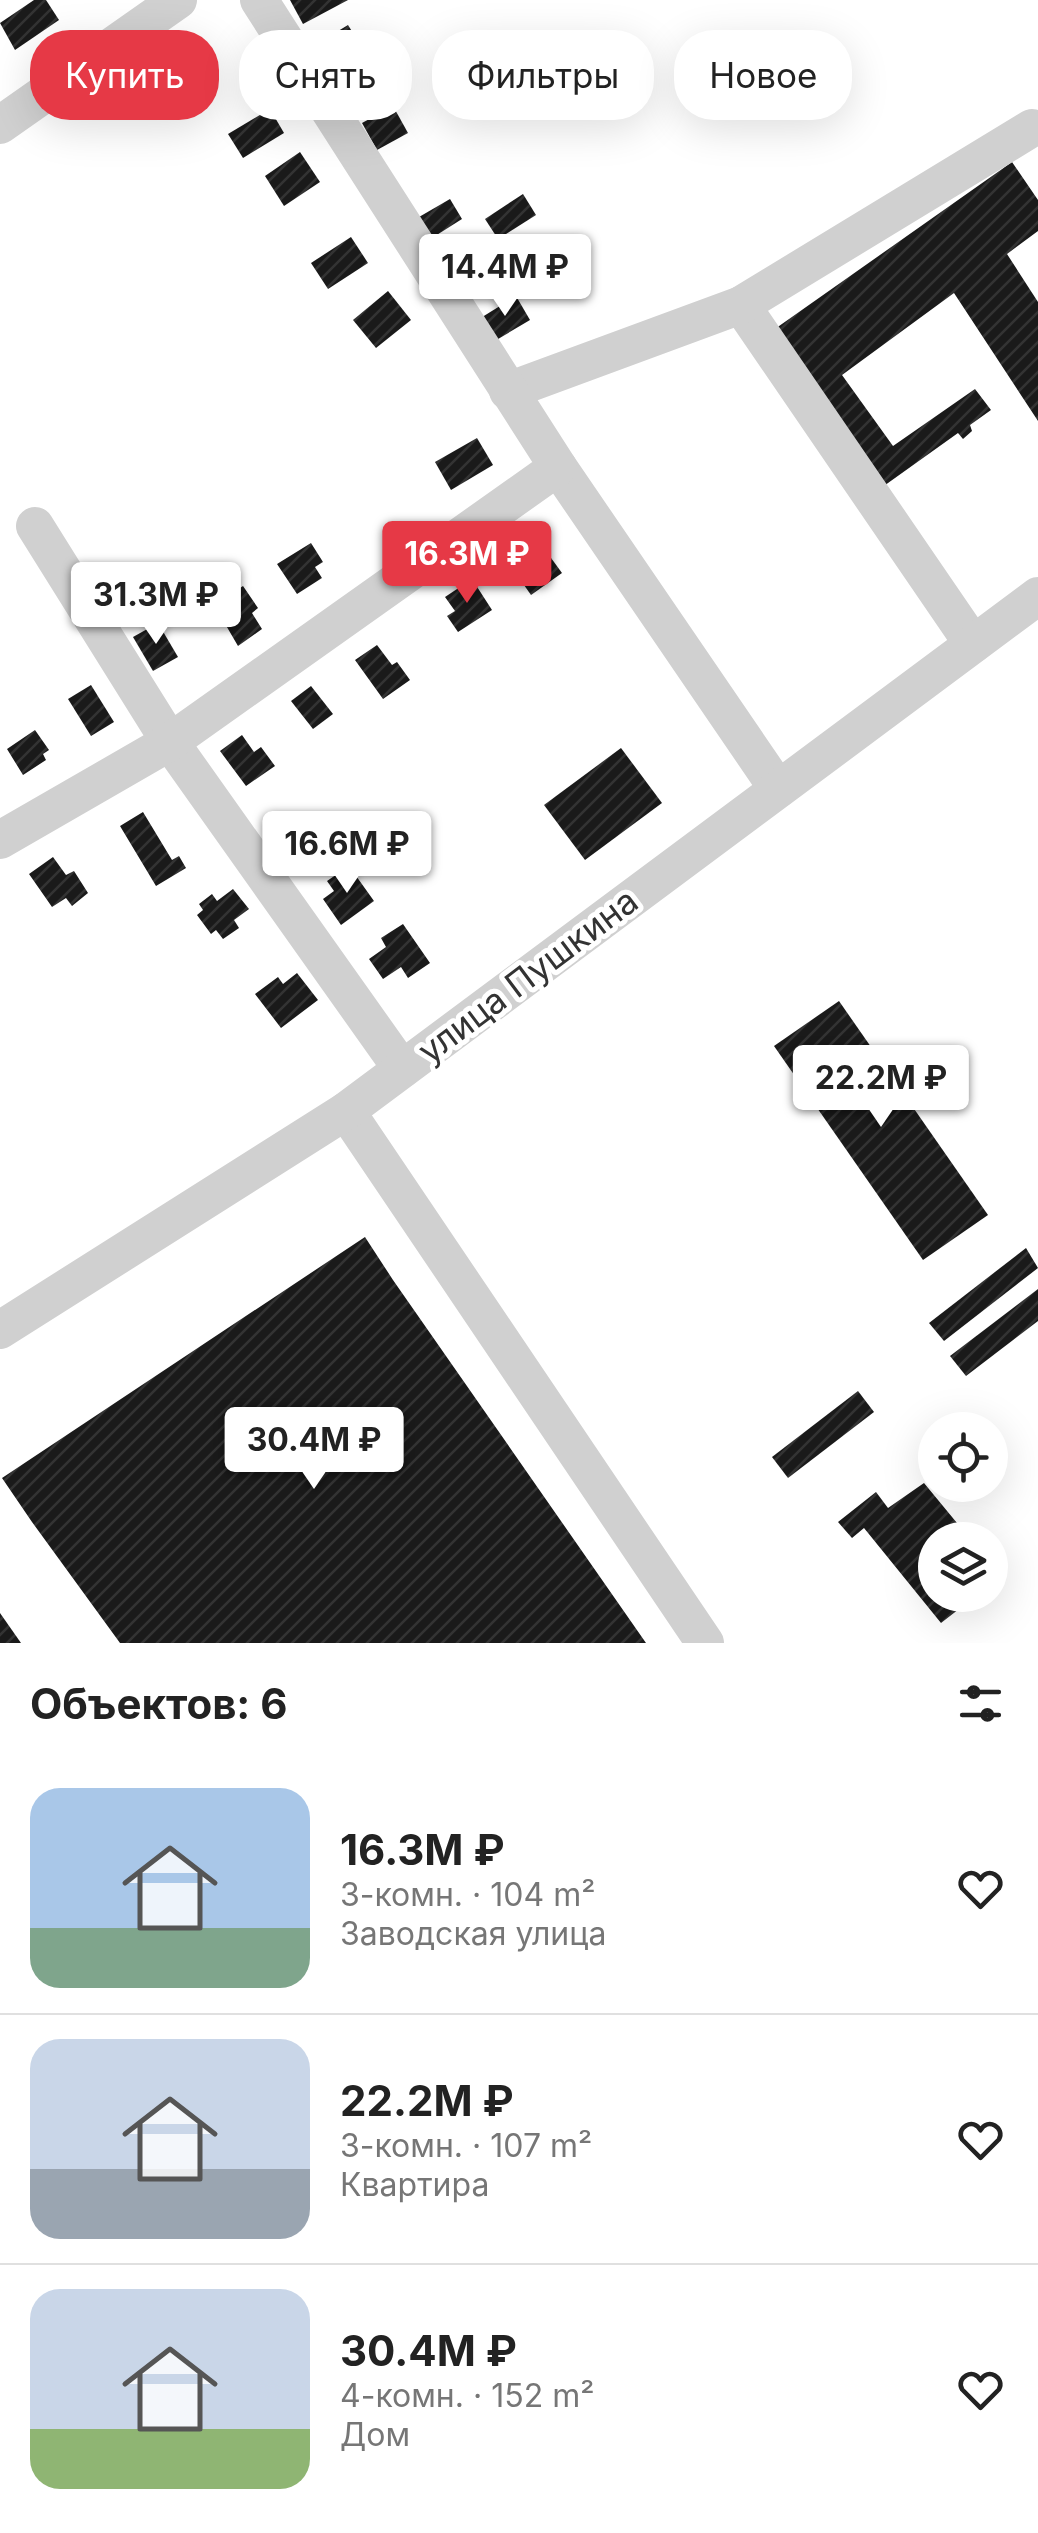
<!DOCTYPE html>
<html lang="ru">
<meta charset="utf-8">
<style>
body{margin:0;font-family:Inter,sans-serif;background:#f6f6f6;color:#222;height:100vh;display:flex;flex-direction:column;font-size:38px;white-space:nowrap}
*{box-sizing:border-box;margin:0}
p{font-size:32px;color:#767676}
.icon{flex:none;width:55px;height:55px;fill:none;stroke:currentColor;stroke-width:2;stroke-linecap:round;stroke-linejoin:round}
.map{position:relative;height:1643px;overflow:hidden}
.sheet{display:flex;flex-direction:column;background:#fff;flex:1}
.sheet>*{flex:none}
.hud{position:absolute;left:30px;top:30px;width:980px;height:90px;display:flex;gap:20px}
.controls{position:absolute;left:918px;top:1412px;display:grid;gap:20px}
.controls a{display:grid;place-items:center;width:90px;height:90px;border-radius:50%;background:#fff;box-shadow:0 10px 40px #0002;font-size:50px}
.price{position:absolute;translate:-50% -85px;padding:0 22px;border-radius:10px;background:#fff;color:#222;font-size:32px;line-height:65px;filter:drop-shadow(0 2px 5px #0008)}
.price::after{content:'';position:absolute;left:50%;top:60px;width:30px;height:22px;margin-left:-15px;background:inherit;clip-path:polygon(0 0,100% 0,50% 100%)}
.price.active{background:#e63946;color:#fff}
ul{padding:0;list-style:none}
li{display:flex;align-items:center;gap:30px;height:250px;padding:0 30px}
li+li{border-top:2px solid #e0e0e0}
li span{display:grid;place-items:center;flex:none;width:280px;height:200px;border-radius:30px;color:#555}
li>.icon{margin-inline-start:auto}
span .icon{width:120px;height:120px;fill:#fffc;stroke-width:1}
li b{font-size:42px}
h2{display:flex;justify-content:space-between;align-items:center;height:120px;padding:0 30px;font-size:42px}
.pill{padding:0 35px;border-radius:40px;background:#fff;box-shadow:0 10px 40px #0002;font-size:35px;line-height:90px}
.pill.active{background:#e63946;color:#fff}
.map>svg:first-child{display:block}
.building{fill:url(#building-hatch)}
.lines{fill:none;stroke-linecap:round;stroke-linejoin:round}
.minor{stroke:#d0d0d0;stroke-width:38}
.labels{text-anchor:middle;stroke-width:10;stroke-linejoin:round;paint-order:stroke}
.street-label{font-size:35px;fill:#333;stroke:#fff}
</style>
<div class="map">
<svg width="1038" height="1643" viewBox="0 0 1038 1643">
<defs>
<pattern id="building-hatch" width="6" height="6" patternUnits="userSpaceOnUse" patternTransform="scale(2.5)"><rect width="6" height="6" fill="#1a1a1a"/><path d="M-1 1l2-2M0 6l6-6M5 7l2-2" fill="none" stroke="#333"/></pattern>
</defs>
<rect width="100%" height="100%" fill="#fff"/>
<g class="building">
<path d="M 34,0 L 46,0 L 59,20 L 15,50 L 0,23 Z"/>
<path d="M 290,0 L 348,0 L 303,24 Z"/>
<path d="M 348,25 L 363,49 L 377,40 L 388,56 L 350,80 L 338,62 L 329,68 L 315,45 Z"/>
<path d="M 393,106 L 408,133 L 377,150 L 362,123 Z"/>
<path d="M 270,109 L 284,133 L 243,158 L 228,134 Z"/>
<path d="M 300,152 L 320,182 L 284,206 L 265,176 Z"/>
<path d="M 1012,162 L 1038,200 L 1038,231 L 1007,254 L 1038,302 L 1038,421 L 954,293 L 842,375 L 893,446 L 975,389 L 991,410 L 970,425 L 972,431 L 963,439 L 958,433 L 881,488 L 772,331 Z"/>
<path d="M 523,194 L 536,215 L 498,239 L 485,219 Z"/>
<path d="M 450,199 L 462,219 L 432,238 L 419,217 Z"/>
<path d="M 351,237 L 368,263 L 328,289 L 311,263 Z"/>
<path d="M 388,291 L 411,320 L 376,348 L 353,320 Z"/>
<path d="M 516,296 L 530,320 L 493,342 L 479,319 Z"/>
<path d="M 477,438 L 493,465 L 451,490 L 435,462 Z"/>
<path d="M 535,536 L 562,573 L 531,595 L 505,558 Z"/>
<path d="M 311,543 L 323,562 L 315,567 L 322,578 L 297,594 L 277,564 Z"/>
<path d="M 472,579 L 492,610 L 458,632 L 447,616 L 455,611 L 445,597 Z"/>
<path d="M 243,586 L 258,608 L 252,613 L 262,629 L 238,646 L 217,610 L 233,600 L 229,595 Z"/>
<path d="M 158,623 L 178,657 L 153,671 L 133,637 Z"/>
<path d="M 377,645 L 392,665 L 397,662 L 410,680 L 383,699 L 355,660 Z"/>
<path d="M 91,685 L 114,722 L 91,736 L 68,699 Z"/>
<path d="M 311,686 L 333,714 L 313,729 L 291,701 Z"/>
<path d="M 35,730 L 49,750 L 43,754 L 46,760 L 23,775 L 7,749 Z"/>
<path d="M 242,735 L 254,752 L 261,747 L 275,766 L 246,786 L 220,751 Z"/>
<path d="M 621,748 L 662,803 L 585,860 L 544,805 Z"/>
<path d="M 143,812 L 172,860 L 179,856 L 186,868 L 156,886 L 120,826 Z"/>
<path d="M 53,857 L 66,875 L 74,871 L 88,893 L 72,906 L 66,898 L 52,907 L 29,874 Z"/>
<path d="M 349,866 L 374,901 L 341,925 L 323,899 L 334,891 L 327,881 Z"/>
<path d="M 233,889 L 249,909 L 234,920 L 239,928 L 223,939 L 216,930 L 211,934 L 197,915 L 203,910 L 199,904 L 212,894 L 217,901 Z"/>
<path d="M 403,924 L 430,963 L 408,978 L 401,967 L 383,979 L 369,959 L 386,947 L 381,938 Z"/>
<path d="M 297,973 L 318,1000 L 281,1028 L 255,994 L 278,977 L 283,984 Z"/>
<path d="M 839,1001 L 988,1215 L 923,1260 L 774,1046 Z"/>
<path d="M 365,1237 L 393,1280 L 646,1643 L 120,1643 L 32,1522 L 2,1478 Z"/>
<path d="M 1026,1248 L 1038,1268 L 944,1341 L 929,1323 Z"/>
<path d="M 1038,1289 L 1038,1321 L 966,1376 L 950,1356 Z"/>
<path d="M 858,1391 L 874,1412 L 788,1478 L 772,1457 Z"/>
<path d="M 924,1483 L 971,1540 L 935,1540 L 935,1595 L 977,1595 L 941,1623 L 864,1528 L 852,1538 L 838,1522 L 876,1492 L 888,1508 Z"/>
<path d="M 0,1613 L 21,1643 L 0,1643 Z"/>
</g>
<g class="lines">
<g class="minor">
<path d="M 0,125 L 178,0"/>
<path d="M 741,305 L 973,644"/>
<path d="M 508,391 L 741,305 L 1032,128"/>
<path d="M 558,467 L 778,789"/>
<path d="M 35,526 L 170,742 L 402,1069"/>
<path d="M 0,840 L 170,742 L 558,467 L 259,0"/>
<path d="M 346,1111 L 705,1643"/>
<path d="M 0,1330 L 346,1111 L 1038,596"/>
</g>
</g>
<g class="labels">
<g class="street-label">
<text transform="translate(528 976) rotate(-37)" y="12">улица Пушкина</text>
</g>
</g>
</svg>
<div class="controls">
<a><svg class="icon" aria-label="locate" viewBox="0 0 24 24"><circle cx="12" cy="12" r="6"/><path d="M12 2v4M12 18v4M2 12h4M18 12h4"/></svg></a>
<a><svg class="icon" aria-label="layers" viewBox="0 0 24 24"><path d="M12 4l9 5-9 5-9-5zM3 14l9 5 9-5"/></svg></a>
</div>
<b class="price" style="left:505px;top:319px">14.4M ₽</b>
<b class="price active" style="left:467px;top:606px">16.3M ₽</b>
<b class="price" style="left:156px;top:647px">31.3M ₽</b>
<b class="price" style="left:347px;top:896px">16.6M ₽</b>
<b class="price" style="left:881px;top:1130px">22.2M ₽</b>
<b class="price" style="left:314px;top:1492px">30.4M ₽</b>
<div class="hud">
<a class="pill active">Купить</a>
<a class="pill">Снять</a>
<a class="pill">Фильтры</a>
<a class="pill">Новое</a>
</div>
</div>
<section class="sheet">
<h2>Объектов: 6<svg class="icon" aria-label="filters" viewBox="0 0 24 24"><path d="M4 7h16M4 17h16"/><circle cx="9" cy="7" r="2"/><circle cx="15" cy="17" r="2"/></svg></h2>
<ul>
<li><span style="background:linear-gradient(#a9c7e8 70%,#7fa58c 0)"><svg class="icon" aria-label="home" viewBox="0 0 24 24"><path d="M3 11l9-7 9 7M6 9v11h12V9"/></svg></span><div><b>16.3M ₽</b><p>3-комн. · 104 m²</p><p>Заводская улица</p></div><svg class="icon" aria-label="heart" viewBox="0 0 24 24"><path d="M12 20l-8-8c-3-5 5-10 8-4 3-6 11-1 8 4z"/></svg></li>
<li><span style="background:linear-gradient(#c9d6e8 65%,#9aa5b1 0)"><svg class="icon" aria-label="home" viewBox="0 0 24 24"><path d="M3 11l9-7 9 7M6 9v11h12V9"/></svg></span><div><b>22.2M ₽</b><p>3-комн. · 107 m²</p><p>Квартира</p></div><svg class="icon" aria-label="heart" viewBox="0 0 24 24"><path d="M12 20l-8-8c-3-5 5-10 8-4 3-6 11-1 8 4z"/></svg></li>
<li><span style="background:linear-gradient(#c9d6e8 70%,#8fb573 0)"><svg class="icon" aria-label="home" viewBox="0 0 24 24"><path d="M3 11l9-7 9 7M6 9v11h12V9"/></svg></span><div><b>30.4M ₽</b><p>4-комн. · 152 m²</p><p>Дом</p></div><svg class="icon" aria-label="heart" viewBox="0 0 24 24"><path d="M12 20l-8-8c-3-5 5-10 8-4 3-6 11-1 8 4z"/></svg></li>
</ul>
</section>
